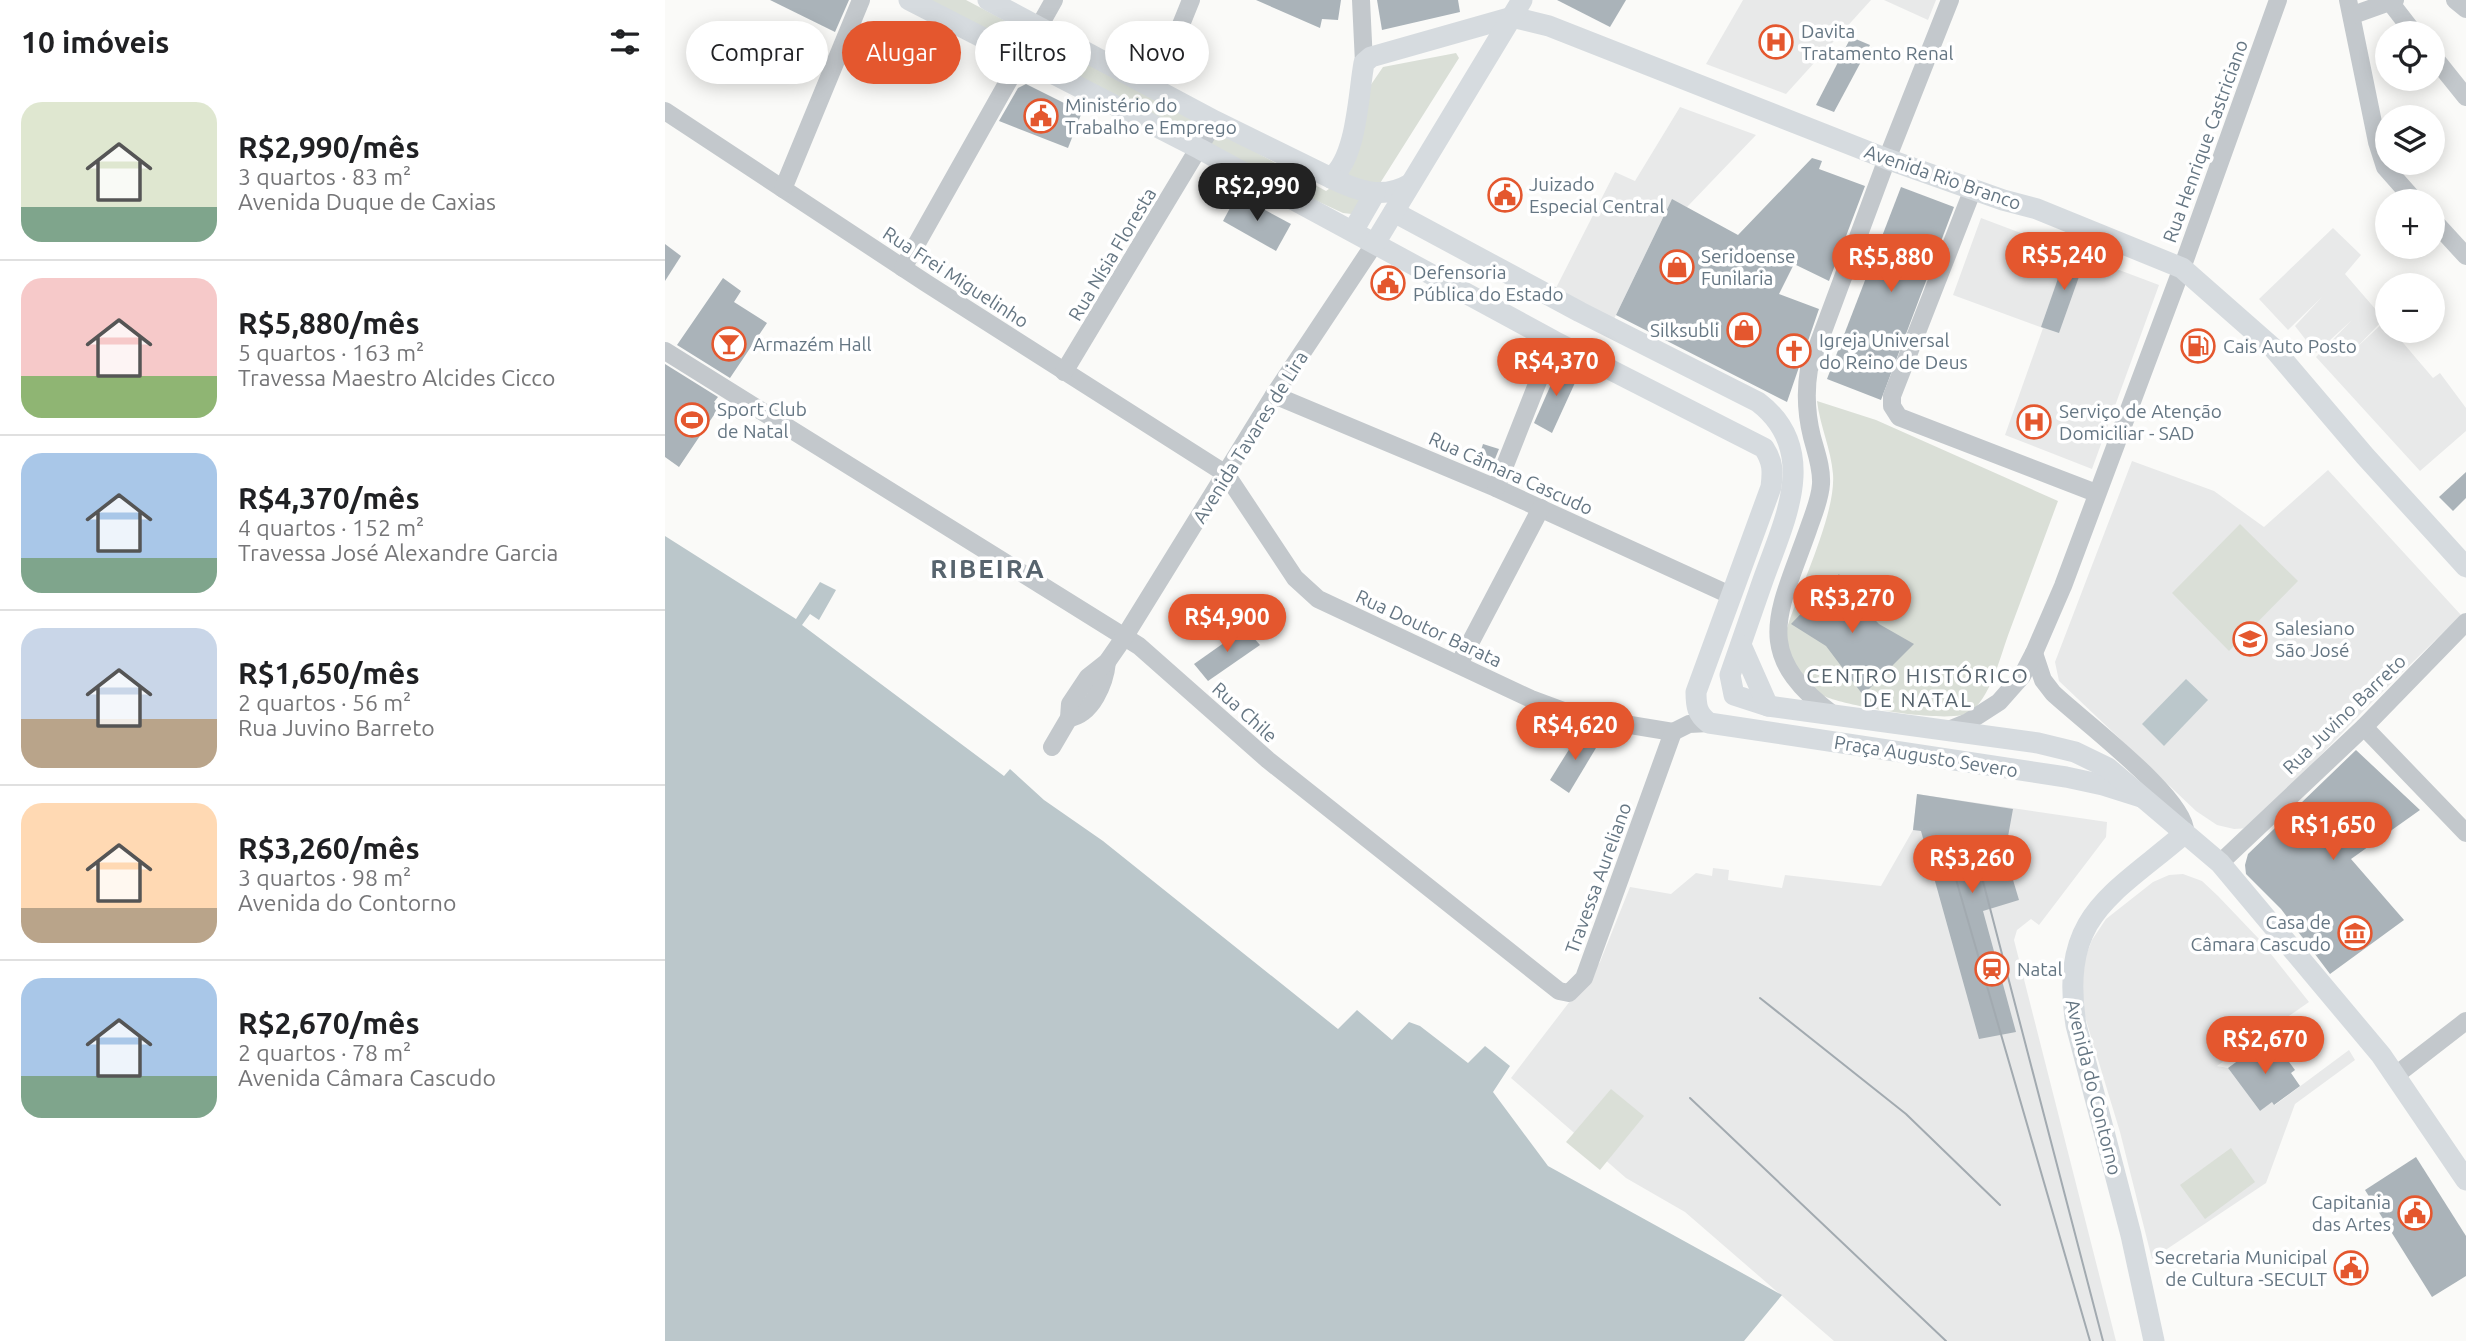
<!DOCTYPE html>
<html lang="pt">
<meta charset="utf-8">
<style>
body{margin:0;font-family:Ubuntu,sans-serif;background:#f2f2f2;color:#202124;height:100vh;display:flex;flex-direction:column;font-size:26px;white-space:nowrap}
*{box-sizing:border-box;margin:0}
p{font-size:23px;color:#757577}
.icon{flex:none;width:38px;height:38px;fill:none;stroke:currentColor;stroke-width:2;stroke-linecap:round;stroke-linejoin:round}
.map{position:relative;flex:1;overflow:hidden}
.sheet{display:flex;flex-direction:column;background:#fff;width:665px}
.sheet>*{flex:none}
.guide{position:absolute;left:21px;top:21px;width:665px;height:63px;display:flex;gap:14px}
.buttons{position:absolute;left:1710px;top:21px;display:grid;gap:14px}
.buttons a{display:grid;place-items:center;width:70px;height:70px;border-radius:50%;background:#fff;box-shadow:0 4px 18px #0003;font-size:35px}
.price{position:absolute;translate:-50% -60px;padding:0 16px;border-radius:24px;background:#e4572e;color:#fff;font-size:23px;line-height:46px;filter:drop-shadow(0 2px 4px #0008)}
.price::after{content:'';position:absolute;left:50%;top:42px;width:21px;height:16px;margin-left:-10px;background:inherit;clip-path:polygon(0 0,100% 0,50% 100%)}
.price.on{background:#222;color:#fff}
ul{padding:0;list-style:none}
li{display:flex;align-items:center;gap:21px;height:175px;padding:0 21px}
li+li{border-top:2px solid #e0e0e0}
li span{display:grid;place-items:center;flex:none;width:196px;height:140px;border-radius:21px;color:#555}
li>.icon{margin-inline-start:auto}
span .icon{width:84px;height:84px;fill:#fffc;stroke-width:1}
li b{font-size:30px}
h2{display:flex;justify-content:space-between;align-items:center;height:84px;padding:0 21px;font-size:30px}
.tag{padding:0 24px;border-radius:32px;background:#fff;box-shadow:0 4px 18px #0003;font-size:24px;line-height:63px}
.tag.on{background:#e4572e;color:#fff}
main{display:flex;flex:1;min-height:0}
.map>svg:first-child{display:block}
.built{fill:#e8e9e9}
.green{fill:#dadfd7}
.water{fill:#bbc7cb}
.building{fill:#aab3b9}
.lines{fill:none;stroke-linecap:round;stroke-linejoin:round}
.minor{stroke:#c3c8cc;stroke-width:18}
.major{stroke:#d6dbdf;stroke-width:21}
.tram{stroke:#a2aab0;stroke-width:2}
.labels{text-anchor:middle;stroke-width:7;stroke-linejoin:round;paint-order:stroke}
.poi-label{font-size:19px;fill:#657683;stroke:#fff;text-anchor:start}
.street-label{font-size:19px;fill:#657683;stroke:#fff}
.neighbourhood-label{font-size:21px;letter-spacing:2px;fill:#57646e;stroke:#fff}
.district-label{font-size:26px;font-weight:bold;letter-spacing:2px;fill:#57646e;stroke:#fff}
</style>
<main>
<section class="sheet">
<h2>10 imóveis<svg class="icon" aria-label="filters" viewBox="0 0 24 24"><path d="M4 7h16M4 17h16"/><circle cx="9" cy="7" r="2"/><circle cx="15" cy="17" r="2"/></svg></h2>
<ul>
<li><span style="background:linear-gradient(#dfe7d0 75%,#7fa58c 0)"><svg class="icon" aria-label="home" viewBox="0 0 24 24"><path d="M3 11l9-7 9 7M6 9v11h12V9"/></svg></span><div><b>R$2,990/mês</b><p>3 quartos · 83 m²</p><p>Avenida Duque de Caxias</p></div></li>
<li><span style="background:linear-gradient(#f6c9c9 70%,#8fb573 0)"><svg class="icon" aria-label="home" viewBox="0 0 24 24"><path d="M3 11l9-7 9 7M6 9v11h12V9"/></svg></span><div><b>R$5,880/mês</b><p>5 quartos · 163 m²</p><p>Travessa Maestro Alcides Cicco</p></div></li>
<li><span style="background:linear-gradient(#a9c7e8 75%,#7fa58c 0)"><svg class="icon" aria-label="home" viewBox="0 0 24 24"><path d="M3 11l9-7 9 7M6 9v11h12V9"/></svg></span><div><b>R$4,370/mês</b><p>4 quartos · 152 m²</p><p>Travessa José Alexandre Garcia</p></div></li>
<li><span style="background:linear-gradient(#c9d6e8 65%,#b9a48a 0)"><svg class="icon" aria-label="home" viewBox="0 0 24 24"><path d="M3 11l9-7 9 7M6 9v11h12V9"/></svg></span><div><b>R$1,650/mês</b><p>2 quartos · 56 m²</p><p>Rua Juvino Barreto</p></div></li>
<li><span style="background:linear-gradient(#ffd9b3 75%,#b9a48a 0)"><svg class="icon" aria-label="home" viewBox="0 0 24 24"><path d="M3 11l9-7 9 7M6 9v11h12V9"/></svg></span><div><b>R$3,260/mês</b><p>3 quartos · 98 m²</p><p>Avenida do Contorno</p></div></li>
<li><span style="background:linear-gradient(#a9c7e8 70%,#7fa58c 0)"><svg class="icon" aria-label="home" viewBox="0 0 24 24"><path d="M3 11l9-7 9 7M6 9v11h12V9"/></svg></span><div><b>R$2,670/mês</b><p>2 quartos · 78 m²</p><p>Avenida Câmara Cascudo</p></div></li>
</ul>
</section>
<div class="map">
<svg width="1801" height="1341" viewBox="0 0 1801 1341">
<rect width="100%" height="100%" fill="#fafaf8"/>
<g class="built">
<path d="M 1078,0 L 1206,0 L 1121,94 L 1041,64 Z"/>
<path d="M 1219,0 L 1271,0 L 1263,20 Z"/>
<path d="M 1015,107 L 1091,135 L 1022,207 L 1006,201 L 949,319 L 891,288 L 950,172 L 970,181 Z"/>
<path d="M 1316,218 L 1494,285 L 1427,469 L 1340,435 L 1378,328 L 1288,295 Z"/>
<path d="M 1668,228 L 1696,255 L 1680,274 L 1719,319 L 1690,349 L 1721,320 L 1722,331 L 1728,331 L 1768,378 L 1775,373 L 1801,408 L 1801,431 L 1755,471 L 1651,357 L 1687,320 L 1651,353 L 1630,326 L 1657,297 L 1623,330 L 1594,299 Z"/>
<path d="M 1467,461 L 1549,491 L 1599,527 L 1663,470 L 1796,615 L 1706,703 L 1586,828 L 1569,829 L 1552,825 L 1531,811 L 1394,681 L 1390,662 Z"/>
<path d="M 1252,794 L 1442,822 L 1441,837 L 1374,925 L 1366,919 L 1352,930 L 1349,940 L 1451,1341 L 1169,1341 L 1020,1212 L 961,1178 L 846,1078 L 935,962 L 965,887 L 1006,894 L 1031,873 L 1047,876 L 1048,868 L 1064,870 L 1063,880 L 1117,888 L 1120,875 L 1216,886 L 1248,830 Z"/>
<path d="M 1518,874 L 1537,881 L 1553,896 L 1594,939 L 1644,1002 L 1552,1066 L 1563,1068 L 1595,1111 L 1607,1101 L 1610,1105 L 1684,1050 L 1690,1060 L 1630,1104 L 1601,1183 L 1487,1259 L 1455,1132 L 1414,997 L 1419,961 L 1427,940 L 1441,919 L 1488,882 L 1504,875 Z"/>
</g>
<g class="green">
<path d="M 264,0 L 301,0 L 354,28 L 344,44 Z"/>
<path d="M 379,40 L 534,122 L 525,137 L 369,57 Z"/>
<path d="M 791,53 L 794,58 L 695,215 L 678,213 L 550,154 L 545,140 L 554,134 L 560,135 L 661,191 L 680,178 L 686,169 L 703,89 L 718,67 Z"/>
<path d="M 1152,401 L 1211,420 L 1393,501 C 1377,544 1361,587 1345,630 C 1335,656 1328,692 1307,711 C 1292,726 1177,706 1157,695 C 1136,682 1119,654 1122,628 C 1135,587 1171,514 1168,474 C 1166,449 1155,426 1152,401 Z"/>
<path d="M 1575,524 L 1633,581 L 1564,651 L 1507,593 Z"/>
<path d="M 946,1089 L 979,1116 L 935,1170 L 901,1142 Z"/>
<path d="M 1566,1148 L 1590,1182 L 1540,1219 L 1515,1185 Z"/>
</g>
<g class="water">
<path d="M 0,536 L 131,619 L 155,582 L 171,590 L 154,620 L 145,614 L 137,625 L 339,776 L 345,769 L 379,800 L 438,841 L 673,1029 L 692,1010 L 727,1040 L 744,1022 L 755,1026 L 803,1063 L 820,1046 L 845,1066 L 828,1092 L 883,1166 L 1117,1295 L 1079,1341 L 0,1341 Z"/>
<path d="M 1521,679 L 1543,700 L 1499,746 L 1477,724 Z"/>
</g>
<g class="building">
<path d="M 105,0 L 184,0 L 170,32 Z"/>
<path d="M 591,0 L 676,0 L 673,20 L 657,19 L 655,28 Z"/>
<path d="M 712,0 L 793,0 L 795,12 L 717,30 Z"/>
<path d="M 892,0 L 961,0 L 945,27 Z"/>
<path d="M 1186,37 L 1205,45 L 1169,112 L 1151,105 Z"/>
<path d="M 361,84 L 417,112 L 403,148 L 334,121 L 353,88 Z"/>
<path d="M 1147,158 L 1157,161 L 1154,169 L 1200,186 L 1164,281 L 1129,264 L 1114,294 L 1154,309 L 1122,402 L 951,315 L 1007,199 L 1073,235 Z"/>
<path d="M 1236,187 L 1289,207 L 1216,400 L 1162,379 Z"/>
<path d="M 572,195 L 626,224 L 611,251 L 558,221 Z"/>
<path d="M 0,244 L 16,256 L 0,281 Z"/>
<path d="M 1403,250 L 1421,257 L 1394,333 L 1376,327 Z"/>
<path d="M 58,278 L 76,291 L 69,302 L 102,323 L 65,378 L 12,345 Z"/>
<path d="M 0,364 L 53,397 L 49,402 L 55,406 L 14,467 L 0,457 Z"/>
<path d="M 895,364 L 914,374 L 887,433 L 869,423 Z"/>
<path d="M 818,444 L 834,449 L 825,471 L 811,466 Z"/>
<path d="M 1801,472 L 1801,498 L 1788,511 L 1774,497 Z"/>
<path d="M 1174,574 L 1185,594 L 1214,624 L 1249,644 L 1198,695 L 1161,646 L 1126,624 Z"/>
<path d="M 580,628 L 595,645 L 543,681 L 529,664 Z"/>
<path d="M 913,735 L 937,738 L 904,793 L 885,780 Z"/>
<path d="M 1691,750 L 1755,810 L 1686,859 L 1739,920 L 1665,974 L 1616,909 L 1581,874 L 1580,865 L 1583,854 Z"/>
<path d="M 1252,794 L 1348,809 L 1340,853 L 1354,900 L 1318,911 L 1351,1032 L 1314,1039 L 1256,831 L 1248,830 Z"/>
<path d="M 1601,1040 L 1612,1054 L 1616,1051 L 1630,1070 L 1626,1073 L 1635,1086 L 1609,1105 L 1607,1102 L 1595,1111 L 1563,1068 Z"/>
<path d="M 1751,1157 L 1801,1236 L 1801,1276 L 1767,1297 L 1700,1190 Z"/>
</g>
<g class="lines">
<g class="minor">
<path d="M 696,0 L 699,63"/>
<path d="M 1683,0 L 1712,142 L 1720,167 L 1750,201"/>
<path d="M 1790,0 L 1801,9"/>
<path d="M 1725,2 L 1749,33"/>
<path d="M 1688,15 L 1730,0"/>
<path d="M 1768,56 L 1801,97"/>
<path d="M 490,89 L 526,0"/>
<path d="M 0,111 L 261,283 L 561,474 L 630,578 L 653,599 L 866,699 L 901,712 L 935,720 L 1008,732"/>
<path d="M 118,189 L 196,0"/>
<path d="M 1308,189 L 1227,396 L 1227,406 L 1234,417 L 1431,493"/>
<path d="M 1768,220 L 1801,256"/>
<path d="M 238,268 L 389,0"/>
<path d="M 0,351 L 474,646 L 603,760 L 894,991 L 904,993 L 919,978 L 1008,732"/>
<path d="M 399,372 L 550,121"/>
<path d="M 609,395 L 831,488 L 1065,595"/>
<path d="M 831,488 L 889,341"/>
<path d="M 1369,653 L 1378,680 L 1388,693 C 1414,718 1525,801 1520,833"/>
<path d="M 794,664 L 876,508"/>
<path d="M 1170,716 C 1085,653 1113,615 1143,530 C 1148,515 1155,500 1156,484 C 1157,468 1151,452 1147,437 C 1141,413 1140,393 1144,369 L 1222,159 L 1285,0"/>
<path d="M 404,718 C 427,715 440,683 442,662"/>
<path d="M 1699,727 L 1801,833"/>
<path d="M 1281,731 L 1303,722 L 1334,702 L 1357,676 L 1369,653 L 1398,586 L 1517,268 L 1613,0"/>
<path d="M 1008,732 L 1024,724 L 1044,723"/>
<path d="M 387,747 L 404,718 L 405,704 L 423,677 L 442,662 L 460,636 L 609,395 L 710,243"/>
<path d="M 1555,863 L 1699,727 L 1801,622"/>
<path d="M 1731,1075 L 1801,1021"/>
</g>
<g class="major">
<path d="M 244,0 L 535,149 L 889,341 L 1099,448 C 1108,462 1108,471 1106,487 L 1031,692 C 1031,706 1032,714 1044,723 L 1401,777 L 1438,785 L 1476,797"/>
<path d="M 323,0 L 550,121 L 666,178 C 692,157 693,96 699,63 L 706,57 L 847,17 L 884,26 L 1222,159 L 1338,200 L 1372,209 L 1517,268 L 1608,348 L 1700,456 L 1801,567"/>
<path d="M 666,178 C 692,191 718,200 745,184"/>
<path d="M 729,212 L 915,312 L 1093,402 C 1157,451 1118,523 1097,583 C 1086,614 1076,644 1065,675 L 1069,695 L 1103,706 L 1373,743 L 1410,752 L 1443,768 L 1555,863 L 1716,1055 L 1801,1180"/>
<path d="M 688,231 L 710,193"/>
<path d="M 710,243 L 857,0"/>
<path d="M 1076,645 L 1103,706"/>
<path d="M 1489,1341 L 1466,1235 L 1411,1025 C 1394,914 1447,896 1520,833"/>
</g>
<g class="tram">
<path d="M 1279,838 L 1425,1341"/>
<path d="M 1308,843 L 1438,1341"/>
<path d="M 1095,998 L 1241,1114 L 1335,1205"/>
<path d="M 1025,1098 L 1281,1341"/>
</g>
</g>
<defs>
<symbol id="hospital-ring" viewBox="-11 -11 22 22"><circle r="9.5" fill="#fff" stroke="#e4572e" stroke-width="1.5"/><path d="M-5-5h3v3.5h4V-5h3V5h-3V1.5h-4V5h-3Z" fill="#e4572e"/></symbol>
<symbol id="civic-ring" viewBox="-11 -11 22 22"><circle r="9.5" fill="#fff" stroke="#e4572e" stroke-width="1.5"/><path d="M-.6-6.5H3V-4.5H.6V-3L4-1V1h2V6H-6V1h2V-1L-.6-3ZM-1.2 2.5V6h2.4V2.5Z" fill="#e4572e"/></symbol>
<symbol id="shop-ring" viewBox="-11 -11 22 22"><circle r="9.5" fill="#fff" stroke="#e4572e" stroke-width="1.5"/><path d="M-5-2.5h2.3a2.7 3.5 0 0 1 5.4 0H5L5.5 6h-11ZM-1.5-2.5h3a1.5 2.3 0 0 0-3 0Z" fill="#e4572e"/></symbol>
<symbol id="bar-ring" viewBox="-11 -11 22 22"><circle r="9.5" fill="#fff" stroke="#e4572e" stroke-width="1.5"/><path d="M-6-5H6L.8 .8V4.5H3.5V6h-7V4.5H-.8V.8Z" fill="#e4572e"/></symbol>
<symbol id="fuel-ring" viewBox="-11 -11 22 22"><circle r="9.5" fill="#fff" stroke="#e4572e" stroke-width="1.5"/><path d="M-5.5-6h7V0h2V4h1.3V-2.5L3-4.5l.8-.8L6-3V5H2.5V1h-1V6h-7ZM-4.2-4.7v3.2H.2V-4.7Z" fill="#e4572e"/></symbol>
<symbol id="church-ring" viewBox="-11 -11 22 22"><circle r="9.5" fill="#fff" stroke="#e4572e" stroke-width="1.5"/><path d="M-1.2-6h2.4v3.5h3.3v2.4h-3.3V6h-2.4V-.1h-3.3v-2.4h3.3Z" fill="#e4572e"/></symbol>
<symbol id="stadium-ring" viewBox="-11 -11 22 22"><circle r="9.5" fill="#fff" stroke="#e4572e" stroke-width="1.5"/><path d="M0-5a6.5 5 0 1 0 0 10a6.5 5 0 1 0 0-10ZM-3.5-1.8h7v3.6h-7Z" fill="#e4572e"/></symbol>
<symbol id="school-ring" viewBox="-11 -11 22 22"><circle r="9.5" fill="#fff" stroke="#e4572e" stroke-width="1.5"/><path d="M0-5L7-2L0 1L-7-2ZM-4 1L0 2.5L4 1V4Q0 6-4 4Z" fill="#e4572e"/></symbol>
<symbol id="museum-ring" viewBox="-11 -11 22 22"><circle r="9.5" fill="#fff" stroke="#e4572e" stroke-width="1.5"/><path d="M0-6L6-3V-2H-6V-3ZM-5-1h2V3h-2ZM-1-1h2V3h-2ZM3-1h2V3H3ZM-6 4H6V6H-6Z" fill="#e4572e"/></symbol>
<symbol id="station-ring" viewBox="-11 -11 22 22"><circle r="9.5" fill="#fff" stroke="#e4572e" stroke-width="1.5"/><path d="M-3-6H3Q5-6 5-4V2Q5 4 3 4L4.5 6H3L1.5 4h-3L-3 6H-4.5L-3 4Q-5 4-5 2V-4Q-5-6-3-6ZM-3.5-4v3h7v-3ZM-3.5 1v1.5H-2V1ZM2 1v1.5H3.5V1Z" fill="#e4572e"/></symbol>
</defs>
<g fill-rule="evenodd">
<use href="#hospital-ring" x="1092" y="23" width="38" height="38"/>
<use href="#civic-ring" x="357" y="97" width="38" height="38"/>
<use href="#civic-ring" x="821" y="176" width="38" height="38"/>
<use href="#shop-ring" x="993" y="248" width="38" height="38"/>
<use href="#civic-ring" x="704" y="264" width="38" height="38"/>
<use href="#shop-ring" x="1060" y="311" width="38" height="38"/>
<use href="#bar-ring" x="45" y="325" width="38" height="38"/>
<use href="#fuel-ring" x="1514" y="327" width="38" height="38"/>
<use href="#church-ring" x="1110" y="332" width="38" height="38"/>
<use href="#stadium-ring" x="8" y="401" width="38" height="38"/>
<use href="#hospital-ring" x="1350" y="403" width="38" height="38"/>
<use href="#school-ring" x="1566" y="620" width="38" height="38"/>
<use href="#museum-ring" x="1671" y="914" width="38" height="38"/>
<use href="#station-ring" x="1308" y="950" width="38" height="38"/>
<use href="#civic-ring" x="1731" y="1194" width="38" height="38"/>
<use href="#civic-ring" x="1667" y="1249" width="38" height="38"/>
</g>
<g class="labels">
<g class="poi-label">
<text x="1136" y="38">Davita<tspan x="1136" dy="22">Tratamento Renal</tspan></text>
<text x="400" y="112">Ministério do<tspan x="400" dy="22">Trabalho e Emprego</tspan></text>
<text x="864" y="191">Juizado<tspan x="864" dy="22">Especial Central</tspan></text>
<text x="1036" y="263">Seridoense<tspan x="1036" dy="22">Funilaria</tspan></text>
<text x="748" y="279">Defensoria<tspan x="748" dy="22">Pública do Estado</tspan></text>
<text x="1054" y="337" text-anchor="end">Silksubli</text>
<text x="1154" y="347">Igreja Universal<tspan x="1154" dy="22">do Reino de Deus</tspan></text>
<text x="88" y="351">Armazém Hall</text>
<text x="1558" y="353">Cais Auto Posto</text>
<text x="52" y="416">Sport Club<tspan x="52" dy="22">de Natal</tspan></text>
<text x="1394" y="418">Serviço de Atenção<tspan x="1394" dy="22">Domiciliar - SAD</tspan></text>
<text x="1610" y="635">Salesiano<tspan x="1610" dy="22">São José</tspan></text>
<text x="1666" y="929" text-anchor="end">Casa de<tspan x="1666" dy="22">Câmara Cascudo</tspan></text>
<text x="1352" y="976">Natal</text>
<text x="1726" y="1209" text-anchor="end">Capitania<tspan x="1726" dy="22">das Artes</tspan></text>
<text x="1662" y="1264" text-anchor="end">Secretaria Municipal<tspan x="1662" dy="22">de Cultura -SECULT</tspan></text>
</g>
<g class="street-label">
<text transform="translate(1540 141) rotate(-70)" y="7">Rua Henrique Castriciano</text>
<text transform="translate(1278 177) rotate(19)" y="7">Avenida Rio Branco</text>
<text transform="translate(447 254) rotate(-59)" y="7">Rua Nísia Floresta</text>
<text transform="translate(291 277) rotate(33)" y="7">Rua Frei Miguelinho</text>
<text transform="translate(585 437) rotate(-58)" y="7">Avenida Tavares de Lira</text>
<text transform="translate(846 473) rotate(24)" y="7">Rua Câmara Cascudo</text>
<text transform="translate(764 628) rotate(25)" y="7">Rua Doutor Barata</text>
<text transform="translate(580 712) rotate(42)" y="7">Rua Chile</text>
<text transform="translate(1679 714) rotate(-44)" y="7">Rua Juvino Barreto</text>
<text transform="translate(1261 756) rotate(9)" y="7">Praça Augusto Severo</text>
<text transform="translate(933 878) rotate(-70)" y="7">Travessa Aureliano</text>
<text transform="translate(1429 1087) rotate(76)" y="7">Avenida do Contorno</text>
</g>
<g class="neighbourhood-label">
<text x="1253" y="683">CENTRO HISTÓRICO<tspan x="1253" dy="24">DE NATAL</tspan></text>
</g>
<g class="district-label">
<text x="323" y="578">RIBEIRA</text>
</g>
</g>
</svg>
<div class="buttons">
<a><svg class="icon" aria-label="locate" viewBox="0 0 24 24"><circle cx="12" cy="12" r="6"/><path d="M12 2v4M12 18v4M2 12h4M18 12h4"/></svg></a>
<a><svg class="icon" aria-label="layers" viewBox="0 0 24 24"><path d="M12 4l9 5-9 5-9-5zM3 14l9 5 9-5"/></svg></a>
<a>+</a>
<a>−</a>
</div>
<b class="price on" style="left:592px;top:223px">R$2,990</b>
<b class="price" style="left:1399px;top:292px">R$5,240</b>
<b class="price" style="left:1226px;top:294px">R$5,880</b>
<b class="price" style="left:891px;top:398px">R$4,370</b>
<b class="price" style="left:1187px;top:635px">R$3,270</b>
<b class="price" style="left:562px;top:654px">R$4,900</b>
<b class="price" style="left:910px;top:762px">R$4,620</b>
<b class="price" style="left:1668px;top:862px">R$1,650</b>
<b class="price" style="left:1307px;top:895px">R$3,260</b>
<b class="price" style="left:1600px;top:1076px">R$2,670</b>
<div class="guide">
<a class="tag">Comprar</a>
<a class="tag on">Alugar</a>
<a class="tag">Filtros</a>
<a class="tag">Novo</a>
</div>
</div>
</main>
